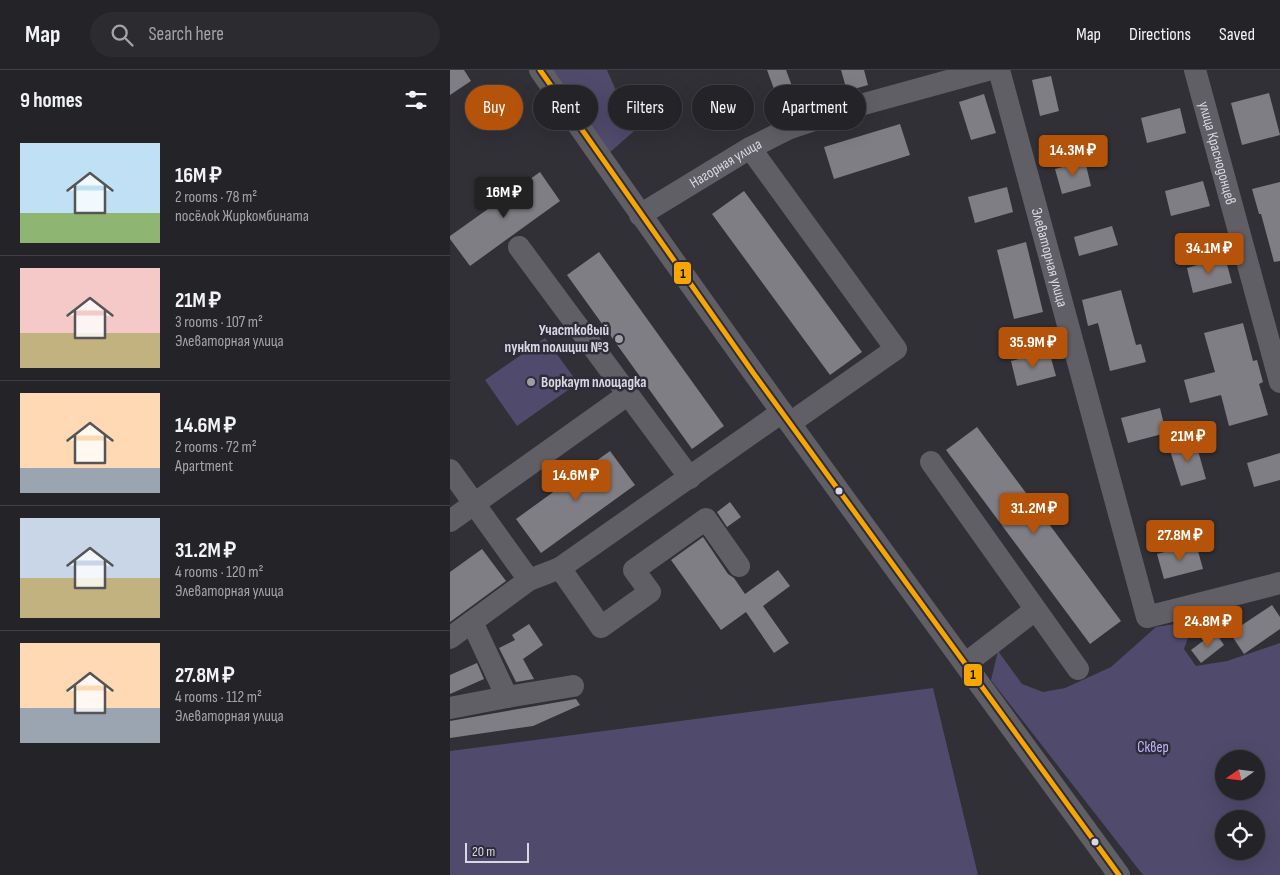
<!DOCTYPE html>
<meta charset="utf-8">
<style>
body{margin:0;font-family:"Sofia Sans Condensed",sans-serif;background:#2c2c30;color:#f1f3f6;height:100vh;display:flex;flex-direction:column;font-size:19px;white-space:nowrap}
*{box-sizing:border-box;margin:0}
p{font-size:16px;color:#a3a4a8}
.icon{flex:none;width:28px;height:28px;fill:none;stroke:currentColor;stroke-width:2;stroke-linecap:round;stroke-linejoin:round}
.map{position:relative;flex:1;overflow:hidden}
.drawer{display:flex;flex-direction:column;background:#242428;width:450px}
.drawer>*{flex:none}
.hud{position:absolute;left:15px;top:15px;width:475px;height:45px;display:flex;gap:10px}
.needle{width:32px;rotate:256deg}
.controls{position:absolute;left:765px;top:680px;display:grid;gap:10px}
.controls a{display:grid;place-items:center;width:50px;height:50px;border-radius:50%;background:#242428;box-shadow:0 5px 20px #0002,0 0 0 1px #414145;font-size:25px}
.scale{position:absolute;left:15px;bottom:12px;width:64px;box-sizing:border-box;padding-left:5px;border:2px solid #d9d8e2;border-top:0;font-size:14px;line-height:18px;white-space:nowrap;color:#d9d8e2;-webkit-text-stroke:4px #2e2c3a;paint-order:stroke}
.price{position:absolute;translate:-50% -42px;padding:0 11px;border-radius:5px;background:#b45309;color:#fff;font-size:16px;line-height:32px;filter:drop-shadow(0 1px 2px #0008)}
.price::after{content:'';position:absolute;left:50%;top:30px;width:15px;height:11px;margin-left:-8px;background:inherit;clip-path:polygon(0 0,100% 0,50% 100%)}
.price.active{background:#222;color:#fff}
ul{padding:0;list-style:none}
li{display:flex;align-items:center;gap:15px;height:125px;padding:0 20px}
li+li{border-top:1px solid #414145}
li span{display:grid;place-items:center;flex:none;width:140px;height:100px;border-radius:0px;color:#555}
li>.icon{margin-inline-start:auto}
span .icon{width:60px;height:60px;fill:#fffc;stroke-width:1}
li b{font-size:21px}
h2{display:flex;justify-content:space-between;align-items:center;height:60px;padding:0 20px;font-size:21px}
.pill{padding:0 18px;border-radius:22px;background:#242428;box-shadow:0 5px 20px #0002,0 0 0 1px #414145;font-size:18px;line-height:45px}
.pill.active{background:#b45309;color:#fff}
header{display:flex;align-items:center;gap:30px;box-sizing:border-box;height:70px;padding:0 25px;background:#242428;border-bottom:1px solid #414145}
header strong{font-size:24px}
nav{display:flex;gap:28px;margin-inline-start:auto;font-size:18px}
.search{width:350px;height:45px;background:#2c2c30;display:flex;align-items:center;gap:12px;box-sizing:border-box;padding:0 18px;border-radius:28px;color:#a3a4a8;font-size:19px}
main{display:flex;flex:1;min-height:0}
.map>svg:first-child{display:block}
.green{fill:#504a6c;fill-rule:evenodd}
.building{fill:#7e7e84}
.lines{fill:none;stroke-linecap:round;stroke-linejoin:round}
.minor{stroke:#605f66;stroke-width:22}
.bus-1-casing{stroke:#2e2c3a;stroke-width:9}
.bus-1{stroke:#f7a600;stroke-width:5}
.poi-dot{fill:#9e9da6;stroke:#2e2c3a;stroke-width:2}
.bus-dot{fill:#d9d8e2;stroke:#2e2c3a;stroke-width:2}
.labels{text-anchor:middle;stroke-width:5;stroke-linejoin:round;paint-order:stroke}
.street-label{font-size:15px;fill:#d9d8e2;stroke:#2e2c3a}
.poi-label{font-size:15px;font-weight:bold;fill:#d9d8e2;stroke:#2e2c3a;text-anchor:end}
.park-label{font-size:15px;fill:#c2b5fc;stroke:#2e2c3a}
.line-badge{stroke:#2e2c3a;stroke-width:2}
.pale-badge-label{font-size:14px;text-anchor:middle;font-weight:bold;fill:#111}
</style>
<header>
<strong>Map</strong>
<div class="search"><svg class="icon" aria-label="search" viewBox="0 0 24 24"><circle cx="10" cy="10" r="6"/><path d="M15 15l6 6"/></svg>Search here</div>
<nav><a>Map</a><a>Directions</a><a>Saved</a></nav>
</header>
<main>
<section class="drawer">
<h2>9 homes<svg class="icon" aria-label="filters" viewBox="0 0 24 24"><path d="M4 7h16M4 17h16"/><circle cx="9" cy="7" r="2"/><circle cx="15" cy="17" r="2"/></svg></h2>
<ul>
<li><span style="background:linear-gradient(#bfe0f5 70%,#8fb573 0)"><svg class="icon" aria-label="home" viewBox="0 0 24 24"><path d="M3 11l9-7 9 7M6 9v11h12V9"/></svg></span><div><b>16M ₽</b><p>2 rooms · 78 m²</p><p>посёлок Жиркомбината</p></div></li>
<li><span style="background:linear-gradient(#f6c9c9 65%,#c2b280 0)"><svg class="icon" aria-label="home" viewBox="0 0 24 24"><path d="M3 11l9-7 9 7M6 9v11h12V9"/></svg></span><div><b>21M ₽</b><p>3 rooms · 107 m²</p><p>Элеваторная улица</p></div></li>
<li><span style="background:linear-gradient(#ffd9b3 75%,#9aa5b1 0)"><svg class="icon" aria-label="home" viewBox="0 0 24 24"><path d="M3 11l9-7 9 7M6 9v11h12V9"/></svg></span><div><b>14.6M ₽</b><p>2 rooms · 72 m²</p><p>Apartment</p></div></li>
<li><span style="background:linear-gradient(#c9d6e8 60%,#c2b280 0)"><svg class="icon" aria-label="home" viewBox="0 0 24 24"><path d="M3 11l9-7 9 7M6 9v11h12V9"/></svg></span><div><b>31.2M ₽</b><p>4 rooms · 120 m²</p><p>Элеваторная улица</p></div></li>
<li><span style="background:linear-gradient(#ffd9b3 65%,#9aa5b1 0)"><svg class="icon" aria-label="home" viewBox="0 0 24 24"><path d="M3 11l9-7 9 7M6 9v11h12V9"/></svg></span><div><b>27.8M ₽</b><p>4 rooms · 112 m²</p><p>Элеваторная улица</p></div></li>
</ul>
</section>
<div class="map">
<svg width="830" height="805" viewBox="0 0 830 805">
<rect width="100%" height="100%" fill="#303036"/>
<g class="green">
<path d="M 102,0 L 157,0 L 184,61 L 158,84 Z"/>
<path d="M 95,268 L 128,313 L 67,356 L 35,310 Z"/>
<path d="M 744,551 L 734,579 L 746,596 L 777,591 L 830,573 L 830,805 L 693,805 L 541,610 L 548,581 L 572,614 L 593,622 L 615,618 L 661,597 L 706,557 ZM 774,689 L 806,689 L 806,721 L 774,721 ZM 774,749 L 806,749 L 806,781 L 774,781 Z"/>
<path d="M 483,618 L 528,805 L 0,805 L 0,681 Z"/>
</g>
<g class="building">
<path d="M 0,0 L 14,0 L 21,11 L 0,25 Z"/>
<path d="M 317,0 L 336,0 L 348,32 L 331,38 Z"/>
<path d="M 391,0 L 414,0 L 418,15 L 397,21 Z"/>
<path d="M 601,6 L 609,41 L 590,46 L 582,10 Z"/>
<path d="M 819,23 L 830,65 L 792,75 L 781,33 Z"/>
<path d="M 534,24 L 546,63 L 521,70 L 509,32 Z"/>
<path d="M 730,38 L 736,63 L 697,73 L 691,48 Z"/>
<path d="M 450,54 L 460,85 L 384,109 L 374,77 Z"/>
<path d="M 635,91 L 641,116 L 612,124 L 605,99 Z"/>
<path d="M 90,102 L 110,131 L 20,196 L 0,169 L 0,166 Z"/>
<path d="M 753,111 L 760,136 L 721,146 L 715,121 Z"/>
<path d="M 830,112 L 830,191 L 824,192 L 811,144 L 809,144 L 802,119 Z"/>
<path d="M 557,117 L 563,142 L 525,153 L 518,127 Z"/>
<path d="M 294,121 L 412,282 L 380,305 L 262,144 Z"/>
<path d="M 662,156 L 668,175 L 629,186 L 624,167 Z"/>
<path d="M 576,172 L 593,242 L 564,249 L 547,180 Z"/>
<path d="M 149,182 L 274,356 L 242,379 L 117,205 Z"/>
<path d="M 775,187 L 782,213 L 743,223 L 737,198 Z"/>
<path d="M 671,220 L 686,275 L 691,274 L 696,292 L 660,301 L 648,253 L 638,256 L 632,230 Z"/>
<path d="M 793,253 L 803,291 L 807,290 L 813,312 L 809,314 L 818,345 L 779,356 L 771,325 L 740,333 L 734,310 L 765,302 L 754,263 Z"/>
<path d="M 599,281 L 606,306 L 567,316 L 561,291 Z"/>
<path d="M 710,338 L 716,363 L 678,373 L 671,348 Z"/>
<path d="M 527,357 L 671,551 L 640,574 L 496,380 Z"/>
<path d="M 745,370 L 756,409 L 731,416 L 719,377 Z"/>
<path d="M 160,381 L 185,415 L 91,483 L 66,449 Z"/>
<path d="M 830,383 L 830,410 L 804,417 L 797,393 Z"/>
<path d="M 280,432 L 291,447 L 277,457 L 267,442 Z"/>
<path d="M 253,467 L 278,504 L 284,508 L 295,524 L 328,500 L 340,516 L 313,536 L 339,573 L 324,583 L 296,542 L 271,560 L 221,490 Z"/>
<path d="M 746,474 L 753,499 L 714,509 L 707,484 Z"/>
<path d="M 32,479 L 56,511 L 0,552 L 0,502 Z"/>
<path d="M 822,535 L 830,547 L 830,559 L 794,584 L 780,563 Z"/>
<path d="M 79,554 L 93,575 L 73,589 L 84,609 L 66,612 L 49,578 L 65,570 L 62,565 Z"/>
<path d="M 765,562 L 774,575 L 751,593 L 741,580 Z"/>
<path d="M 27,593 L 34,609 L 0,624 L 0,605 Z"/>
<path d="M 126,629 L 130,635 L 83,656 L 0,668 L 0,651 Z"/>
</g>
<g class="lines">
<g class="minor">
<path d="M 90,0 C 278,272 474,538 669,805"/>
<path id="s1" d="M 549,0 L 697,547 L 830,513"/>
<path id="s2" d="M 745,0 L 830,312"/>
<path d="M 300,78 L 446,279 L 340,353"/>
<path id="s3" d="M 190,145 L 300,78 L 340,58 L 403,37 L 538,0"/>
<path d="M 69,177 L 240,408"/>
<path d="M 481,392 L 628,599"/>
<path d="M 0,400 L 79,510"/>
<path d="M 0,451 L 177,325"/>
<path d="M 110,498 L 151,557 L 200,522 L 184,500 L 256,449 L 289,496"/>
<path d="M 0,568 L 79,510 L 110,498 L 332,342"/>
<path d="M 515,594 L 585,540"/>
<path d="M 57,627 L 123,616"/>
<path d="M 0,638 L 57,627 L 22,552"/>
</g>
<defs>
<path id="bus-1" d="M 90,0 L 304,304 L 669,805"/>
</defs>
<use href="#bus-1" class="bus-1-casing"/>
<use href="#bus-1" class="bus-1"/>
</g>
<g class="poi-dot">
<circle cx="169" cy="269" r="5"/>
<circle cx="81" cy="312" r="5"/>
</g>
<g class="bus-dot">
<circle cx="389" cy="421" r="4.5"/>
<circle cx="645" cy="772" r="4.5"/>
</g>
<g class="labels">
<g class="street-label">
<text dy="5" stroke="none"><textPath href="#s2" startOffset="86">улица Краснодонцев</textPath></text>
<text dy="5" stroke="none"><textPath href="#s3" startOffset="100">Нагорная улица</textPath></text>
<text dy="5" stroke="none"><textPath href="#s1" startOffset="194">Элеваторная улица</textPath></text>
</g>
<g class="poi-label">
<text x="159" y="265">Участковый<tspan x="159" dy="17">пункт полиции №3</tspan></text>
<text x="91" y="317" text-anchor="start">Воркаут площадка</text>
</g>
<g class="park-label">
<text x="703" y="682">Сквер</text>
</g>
</g>
<g class="line-badge">
<rect x="223" y="191" width="19" height="24" rx="5" fill="#f7a600"/>
<rect x="513" y="593" width="20" height="24" rx="5" fill="#f7a600"/>
</g>
<g class="pale-badge-label">
<text x="233" y="208">1</text>
<text x="523" y="609">1</text>
</g>
</svg>
<div class="controls">
<a><svg class="needle" viewBox="-14 -14 28 28"><path d="M0-13l5 13h-10z" fill="#e53935"/><path d="M0 13l5-13h-10z" fill="#a3a4a8"/></svg></a>
<a><svg class="icon" aria-label="locate" viewBox="0 0 24 24"><circle cx="12" cy="12" r="6"/><path d="M12 2v4M12 18v4M2 12h4M18 12h4"/></svg></a>
</div>
<div class="scale">20 m</div>
<b class="price" style="left:623px;top:107px">14.3M ₽</b>
<b class="price active" style="left:54px;top:149px">16M ₽</b>
<b class="price" style="left:759px;top:205px">34.1M ₽</b>
<b class="price" style="left:583px;top:299px">35.9M ₽</b>
<b class="price" style="left:738px;top:393px">21M ₽</b>
<b class="price" style="left:126px;top:432px">14.6M ₽</b>
<b class="price" style="left:584px;top:465px">31.2M ₽</b>
<b class="price" style="left:730px;top:492px">27.8M ₽</b>
<b class="price" style="left:758px;top:578px">24.8M ₽</b>
<div class="hud">
<a class="pill active">Buy</a>
<a class="pill">Rent</a>
<a class="pill">Filters</a>
<a class="pill">New</a>
<a class="pill">Apartment</a>
</div>
</div>
</main>
